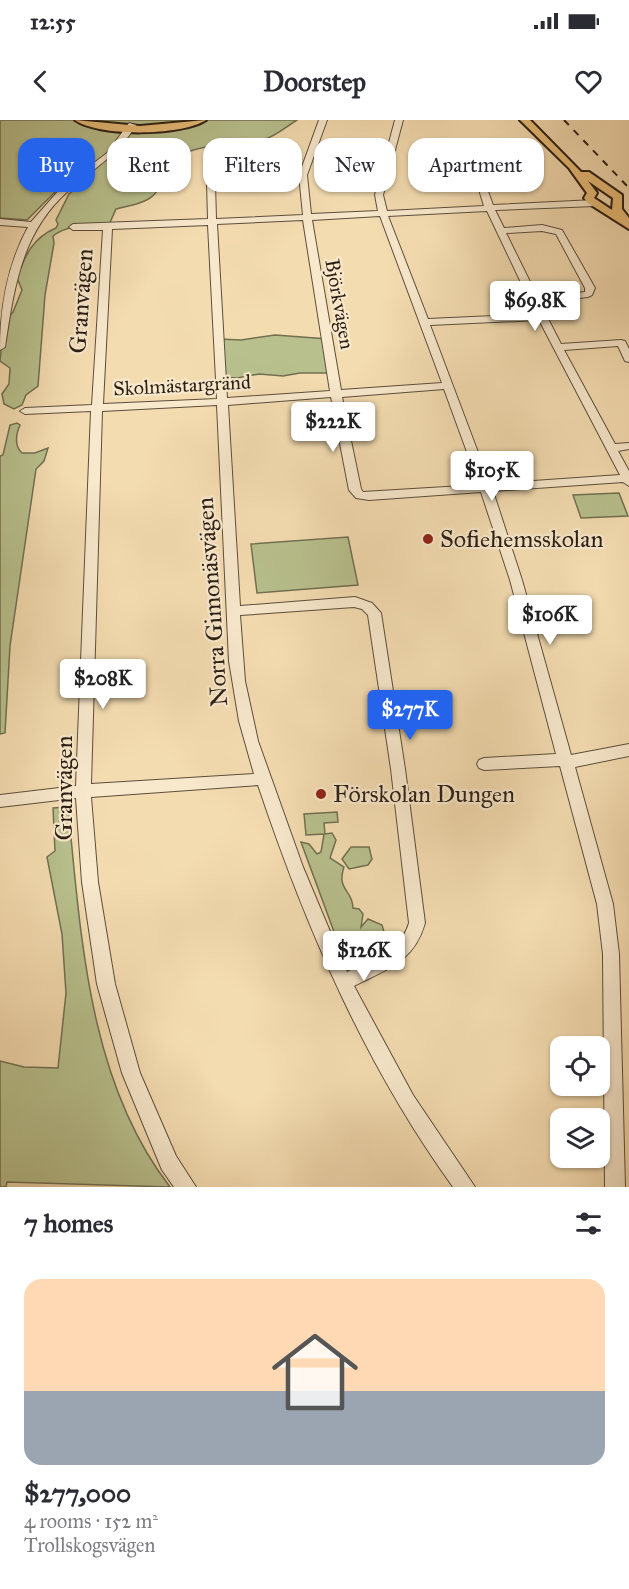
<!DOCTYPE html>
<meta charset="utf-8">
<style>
body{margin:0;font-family:"IM FELL Great Primer",serif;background:#f7f7f7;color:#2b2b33;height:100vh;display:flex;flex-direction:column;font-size:22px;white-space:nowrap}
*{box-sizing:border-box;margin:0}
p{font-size:20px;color:#7c7c81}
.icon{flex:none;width:33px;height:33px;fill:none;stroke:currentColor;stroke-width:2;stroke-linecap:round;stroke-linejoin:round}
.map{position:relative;height:1067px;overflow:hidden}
.panel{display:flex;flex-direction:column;background:#fff;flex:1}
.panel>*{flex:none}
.top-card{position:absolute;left:18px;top:18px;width:594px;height:54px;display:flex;gap:12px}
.controls{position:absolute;left:550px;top:916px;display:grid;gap:12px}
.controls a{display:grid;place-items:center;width:60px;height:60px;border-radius:12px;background:#fff;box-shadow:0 2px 4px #0004;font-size:30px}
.price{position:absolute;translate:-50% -51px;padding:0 14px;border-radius:6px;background:#fff;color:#222;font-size:20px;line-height:39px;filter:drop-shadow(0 2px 3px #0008)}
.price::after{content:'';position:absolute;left:50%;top:36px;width:18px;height:14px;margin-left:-9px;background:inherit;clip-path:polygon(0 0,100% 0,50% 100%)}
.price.selected{background:#2563eb;color:#fff}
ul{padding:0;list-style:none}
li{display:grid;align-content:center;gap:12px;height:318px;padding:0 24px}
li span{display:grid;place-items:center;height:186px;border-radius:18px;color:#555}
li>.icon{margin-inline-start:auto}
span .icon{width:108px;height:108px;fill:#fffc;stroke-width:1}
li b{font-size:26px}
h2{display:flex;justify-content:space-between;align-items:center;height:72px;padding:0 24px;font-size:26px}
.tag{padding:0 21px;border-radius:18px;background:#fff;box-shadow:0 2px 4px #0004;font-size:21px;line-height:54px}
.tag.selected{background:#2563eb;color:#fff}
.status{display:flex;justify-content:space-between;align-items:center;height:42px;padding:0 30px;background:#fff;direction:ltr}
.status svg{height:16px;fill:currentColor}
header{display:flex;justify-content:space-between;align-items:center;height:78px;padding:0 24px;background:#fff;font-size:27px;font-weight:700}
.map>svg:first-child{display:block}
.green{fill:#b8c18e;stroke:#717052;stroke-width:1.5}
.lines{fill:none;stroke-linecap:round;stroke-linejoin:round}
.minor-casing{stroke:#5c4e3c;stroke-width:2}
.major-casing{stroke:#2a1f15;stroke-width:4}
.minor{fill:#f8e8cc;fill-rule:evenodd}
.major{fill:#eabe78;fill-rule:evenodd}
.rail{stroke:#2a1f15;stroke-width:2;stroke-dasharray:7 7;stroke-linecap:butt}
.poi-dot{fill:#8f2418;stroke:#f8e8cc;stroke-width:2}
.labels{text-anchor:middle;stroke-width:4.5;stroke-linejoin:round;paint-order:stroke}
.far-street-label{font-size:20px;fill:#2a1f15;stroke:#f8e8cc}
.street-label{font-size:24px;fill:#2a1f15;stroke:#f8e8cc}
.poi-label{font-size:24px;fill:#2a1f15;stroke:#f8e8cc;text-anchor:start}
</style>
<div class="status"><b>12:55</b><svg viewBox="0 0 49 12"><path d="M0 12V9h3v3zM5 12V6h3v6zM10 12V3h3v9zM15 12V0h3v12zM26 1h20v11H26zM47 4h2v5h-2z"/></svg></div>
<header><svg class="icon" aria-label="back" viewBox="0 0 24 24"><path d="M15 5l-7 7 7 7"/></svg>Doorstep<svg class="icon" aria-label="heart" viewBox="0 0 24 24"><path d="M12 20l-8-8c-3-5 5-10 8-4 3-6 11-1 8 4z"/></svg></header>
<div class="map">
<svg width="629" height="1067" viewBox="0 0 629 1067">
<rect width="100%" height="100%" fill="#f4dcb1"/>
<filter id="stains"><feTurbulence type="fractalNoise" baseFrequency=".00333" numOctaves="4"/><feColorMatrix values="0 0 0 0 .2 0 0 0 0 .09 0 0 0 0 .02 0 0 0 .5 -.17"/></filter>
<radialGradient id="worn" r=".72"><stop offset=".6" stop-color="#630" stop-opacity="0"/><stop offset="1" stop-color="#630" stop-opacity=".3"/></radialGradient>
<g class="green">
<path d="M 0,0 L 297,0 C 287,6 276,16 265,19 C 232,28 193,20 166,45 C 161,80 147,82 116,89 L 108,107 C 88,107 69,103 53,116 L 54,123 L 45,175 L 38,266 L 26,275 L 22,285 L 14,289 L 4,284 L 2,274 L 9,264 L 10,248 L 0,241 L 4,202 L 13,192 L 22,170 L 17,158 C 25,136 32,118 56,108 L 58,104 L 56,100 L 69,74 L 79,66 L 62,65 L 27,100 L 0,98 Z"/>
<path d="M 275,215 L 328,219 L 328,253 L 300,253 L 283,256 L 259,254 L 237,258 L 221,257 L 219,219 L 241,220 Z"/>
<path d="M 17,303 L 20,305 C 16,314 14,326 22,333 L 35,333 L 48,328 L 44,341 L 36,349 L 10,526 L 5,613 L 0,614 L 0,336 L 3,335 L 10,305 Z"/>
<path d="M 619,373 L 628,396 L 581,398 L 573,375 Z"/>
<path d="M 348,417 L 358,465 L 257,473 L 251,424 Z"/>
<path d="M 68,687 C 81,816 88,961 170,1067 L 7,1062 L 6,1067 L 0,1067 L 0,941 L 24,947 L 58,948 L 66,873 L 62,814 L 47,737 L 55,731 L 53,688 Z"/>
<path d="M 337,692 L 338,702 L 324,703 L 325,714 L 332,713 L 336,720 L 330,738 L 344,747 C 336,770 353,770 353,788 L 359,789 L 363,794 L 361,807 L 368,799 L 382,805 L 386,819 L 385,828 L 347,847 L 301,722 L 309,724 L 317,734 L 321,732 L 324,714 L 306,715 L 304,694 Z"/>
<path d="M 351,727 L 369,727 L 372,739 L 368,745 L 349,749 L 342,739 Z"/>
</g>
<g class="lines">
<defs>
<g id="minor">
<path d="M 319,0 L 327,0 L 307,55 L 311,94 L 378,91 L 375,75 L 395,0 L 403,0 L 383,75 L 387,91 L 484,86 L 477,63 L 480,36 L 496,27 L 518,46 L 513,52 L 486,55 L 485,63 L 493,85 L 595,80 L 599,83 L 595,86 L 495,90 L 504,108 L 542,105 L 562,110 L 595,168 L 592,175 L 588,177 L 540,183 L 561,224 L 621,220 L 625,221 L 629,229 L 629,242 L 625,241 L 618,226 L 564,230 L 615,324 L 629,323 L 629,329 L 618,331 L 629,351 L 629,366 L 623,362 L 493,371 L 522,460 L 571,635 L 629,624 L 629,636 L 575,647 L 613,784 L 619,834 L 625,1067 L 605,1067 L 603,834 L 597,784 L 560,646 L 484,650 L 479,648 L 477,644 L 479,640 L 484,638 L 556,634 L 510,460 L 481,372 L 369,380 L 356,378 L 349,370 L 331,277 L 228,285 L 240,486 L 355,477 L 372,483 L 381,493 L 405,649 L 425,803 C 414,842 387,849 354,866 L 413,975 L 475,1067 L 453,1067 C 365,945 306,808 258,665 L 91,677 L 98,762 L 115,864 L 140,953 L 176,1036 L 196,1067 L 174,1067 L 162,1050 L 122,953 L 97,864 L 82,762 L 76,678 L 0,687 L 0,675 L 76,666 L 91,291 L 25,294 L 20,291 L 25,288 L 92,285 L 103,110 L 73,110 L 69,107 L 73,104 L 208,99 L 207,63 L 214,23 L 218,21 L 222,23 L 215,63 L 216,99 L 303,95 L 299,55 ZM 495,33 L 509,46 L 486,50 L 488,37 ZM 487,91 L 536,194 L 428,199 L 388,96 ZM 380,96 L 442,263 L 341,270 L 312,100 ZM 303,100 L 330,271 L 227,278 L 217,104 ZM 208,105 L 217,279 L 103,284 L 112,109 ZM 542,111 L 556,114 L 585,168 L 585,172 L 538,178 L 506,113 ZM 539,200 L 620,355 L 490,364 L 430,205 ZM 444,269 L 479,365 L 363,372 L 361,369 L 342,277 ZM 217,285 L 229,541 L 239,601 L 254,654 L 91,664 L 102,291 ZM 354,487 L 362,489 L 368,495 L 391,649 L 409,803 C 401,831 372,840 347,852 L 303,747 L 258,621 L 245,561 L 240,495 Z"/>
<path d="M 129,3 L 136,5 C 117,37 93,48 67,72 C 21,113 14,169 5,227 L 0,230 C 0,186 7,146 28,107 L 0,105 L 0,99 L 31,102 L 61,68 L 107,33 Z"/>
</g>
<g id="major">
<path d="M 75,0 L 140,6 L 206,0 C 182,16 98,17 75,0 Z"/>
<path d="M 520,0 L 530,0 L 581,52 L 589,52 L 622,75 L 622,89 L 629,98 L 629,109 L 588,83 L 584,78 L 587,73 L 569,48 ZM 588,61 L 613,78 L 612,90 L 594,78 L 597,73 Z"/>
</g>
</defs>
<use href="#minor" class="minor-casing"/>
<use href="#major" class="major-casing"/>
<use href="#minor" class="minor"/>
<use href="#major" class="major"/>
<path class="rail" d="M 564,0 L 629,68"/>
</g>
<g class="poi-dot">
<circle cx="428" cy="419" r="6"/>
<circle cx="321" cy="674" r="6"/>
</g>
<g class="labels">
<g class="far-street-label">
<text transform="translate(340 184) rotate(80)" y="7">Björkvägen</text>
<text transform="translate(182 265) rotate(-3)" y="7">Skolmästargränd</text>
</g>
<g class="street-label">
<text transform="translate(81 181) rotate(-86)" y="8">Granvägen</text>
<text transform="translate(212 482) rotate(-94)" y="8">Norra Gimonäsvägen</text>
<text transform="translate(64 668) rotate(-90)" y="8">Granvägen</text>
</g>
<g class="poi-label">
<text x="440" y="427">Sofiehemsskolan</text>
<text x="333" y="682">Förskolan Dungen</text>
</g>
</g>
<rect width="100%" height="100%" filter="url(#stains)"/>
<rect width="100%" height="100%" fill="url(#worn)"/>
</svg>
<div class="controls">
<a><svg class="icon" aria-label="locate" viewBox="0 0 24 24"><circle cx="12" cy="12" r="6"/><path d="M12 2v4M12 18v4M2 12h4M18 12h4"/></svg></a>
<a><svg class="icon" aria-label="layers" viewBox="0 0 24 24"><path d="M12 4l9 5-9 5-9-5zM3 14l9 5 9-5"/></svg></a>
</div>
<b class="price" style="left:535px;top:212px">$69.8K</b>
<b class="price" style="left:333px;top:333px">$222K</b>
<b class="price" style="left:492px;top:382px">$105K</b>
<b class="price" style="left:550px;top:526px">$106K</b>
<b class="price" style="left:103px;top:590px">$208K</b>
<b class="price selected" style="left:410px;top:621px">$277K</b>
<b class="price" style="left:364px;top:862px">$126K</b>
<div class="top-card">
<a class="tag selected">Buy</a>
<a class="tag">Rent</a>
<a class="tag">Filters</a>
<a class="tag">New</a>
<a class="tag">Apartment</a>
</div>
</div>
<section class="panel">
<h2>7 homes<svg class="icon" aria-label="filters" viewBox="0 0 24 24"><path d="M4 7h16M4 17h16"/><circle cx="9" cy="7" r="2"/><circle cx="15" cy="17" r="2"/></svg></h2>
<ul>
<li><span style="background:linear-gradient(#ffd9b3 60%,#9aa5b1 0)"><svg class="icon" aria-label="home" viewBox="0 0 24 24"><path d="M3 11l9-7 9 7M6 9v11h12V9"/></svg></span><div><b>$277,000</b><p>4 rooms · 152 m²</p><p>Trollskogsvägen</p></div></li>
</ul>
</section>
